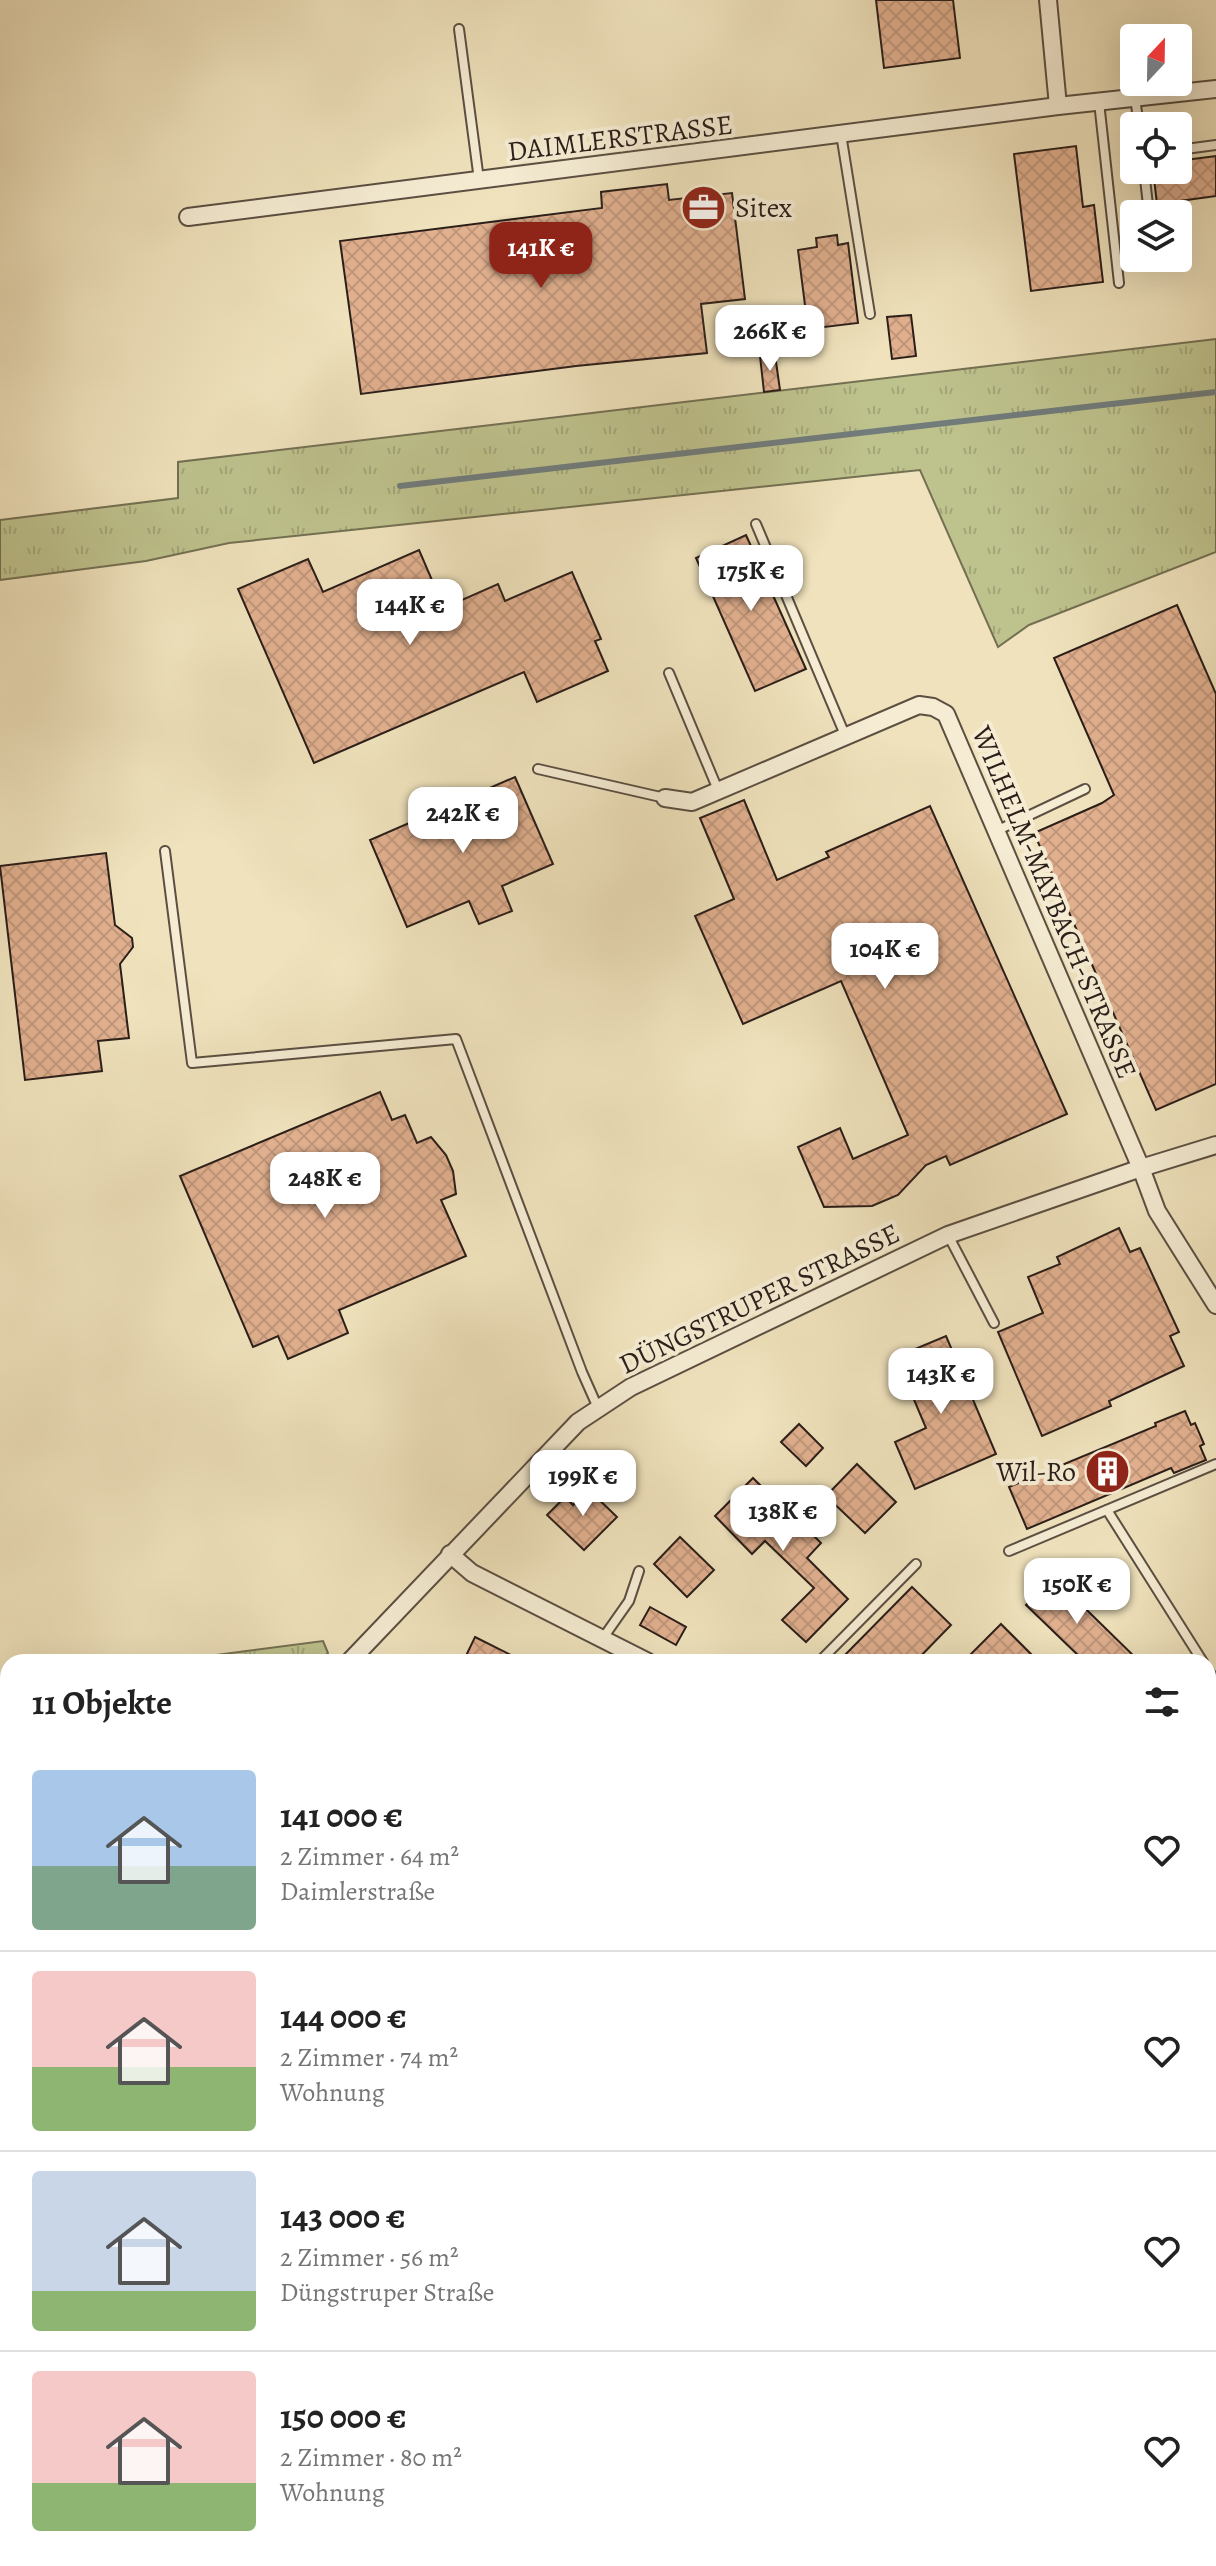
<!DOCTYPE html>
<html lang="de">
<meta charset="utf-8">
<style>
body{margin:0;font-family:Alegreya,serif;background:#f2f2f2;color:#222;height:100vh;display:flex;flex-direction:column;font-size:30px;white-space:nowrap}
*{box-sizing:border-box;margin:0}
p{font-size:26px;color:#767676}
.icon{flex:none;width:44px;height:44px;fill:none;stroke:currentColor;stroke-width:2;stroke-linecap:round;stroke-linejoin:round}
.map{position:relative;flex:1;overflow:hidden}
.panel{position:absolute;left:0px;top:1654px;width:1216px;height:912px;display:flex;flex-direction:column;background:#fff;border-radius:24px 24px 0 0;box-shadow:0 8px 32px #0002}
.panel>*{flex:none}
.needle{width:52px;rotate:22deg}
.controls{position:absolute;left:1120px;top:24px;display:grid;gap:16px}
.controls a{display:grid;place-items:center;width:72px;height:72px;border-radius:8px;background:#fff;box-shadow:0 8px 32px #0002;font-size:40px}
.price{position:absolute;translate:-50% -68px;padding:0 18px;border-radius:16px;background:#fff;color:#222;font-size:26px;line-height:52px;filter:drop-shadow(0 2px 4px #0008)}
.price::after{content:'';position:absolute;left:50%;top:48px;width:24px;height:18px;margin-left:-12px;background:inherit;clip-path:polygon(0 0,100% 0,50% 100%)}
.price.current{background:#8f2418;color:#fff}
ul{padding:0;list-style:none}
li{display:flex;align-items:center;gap:24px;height:200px;padding:0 32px}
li+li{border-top:2px solid #e0e0e0}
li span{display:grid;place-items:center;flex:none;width:224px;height:160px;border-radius:8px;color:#555}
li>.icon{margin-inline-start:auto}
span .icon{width:96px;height:96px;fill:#fffc;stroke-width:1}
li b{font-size:34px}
h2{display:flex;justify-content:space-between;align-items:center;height:96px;padding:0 32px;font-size:34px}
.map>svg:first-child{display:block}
.grass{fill:url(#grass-tufts);stroke:#747053;stroke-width:2}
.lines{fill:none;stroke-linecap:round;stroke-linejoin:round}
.stream{stroke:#717c7b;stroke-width:6}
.building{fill:url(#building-cross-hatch);stroke:#2a1e19;stroke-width:2}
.lane-casing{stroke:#5b4f42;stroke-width:12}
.street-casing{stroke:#5b4f42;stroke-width:20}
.lane{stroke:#f5ecd3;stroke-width:8}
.street{stroke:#f5ecd3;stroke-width:16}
.rail-casing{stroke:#2a1e19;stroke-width:9}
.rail{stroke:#f5ecd3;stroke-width:6;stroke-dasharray:18;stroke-linecap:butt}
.labels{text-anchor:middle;stroke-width:8;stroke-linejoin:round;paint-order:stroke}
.street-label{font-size:28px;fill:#2a1e19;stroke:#f5ecd3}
.poi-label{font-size:28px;fill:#2a1e19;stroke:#f5ecd3;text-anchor:start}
</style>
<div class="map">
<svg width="1216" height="2566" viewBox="0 0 1216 2566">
<defs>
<pattern id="grass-tufts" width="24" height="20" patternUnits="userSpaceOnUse" patternTransform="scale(2)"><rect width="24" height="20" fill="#bec28d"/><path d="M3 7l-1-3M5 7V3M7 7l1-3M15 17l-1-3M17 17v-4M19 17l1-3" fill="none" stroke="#a3a679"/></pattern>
<pattern id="building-cross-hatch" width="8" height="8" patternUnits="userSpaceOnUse" patternTransform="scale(2)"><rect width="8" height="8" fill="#e1b08f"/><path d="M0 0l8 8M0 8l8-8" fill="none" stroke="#c1977b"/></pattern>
</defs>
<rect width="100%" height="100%" fill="#efe2bc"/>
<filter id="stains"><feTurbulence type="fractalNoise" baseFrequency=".0025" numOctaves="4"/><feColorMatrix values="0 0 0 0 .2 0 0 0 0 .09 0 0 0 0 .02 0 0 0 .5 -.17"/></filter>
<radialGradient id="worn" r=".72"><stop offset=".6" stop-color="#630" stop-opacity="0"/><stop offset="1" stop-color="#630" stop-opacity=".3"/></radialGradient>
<g class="grass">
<path d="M 1216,339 L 1216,552 L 1029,625 L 998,647 L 920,470 L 229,543 L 146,561 L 0,580 L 0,520 L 178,498 L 178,462 Z"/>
<path d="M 323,1641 L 328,1653 L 319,1662 L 163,1662 Z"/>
</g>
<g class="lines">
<path class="stream" d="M 400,486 L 1216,392"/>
</g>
<g class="building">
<path d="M 876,0 L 953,0 L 960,58 L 884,68 Z"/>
<path d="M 1076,146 L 1083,207 L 1094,205 L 1103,282 L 1031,291 L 1014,154 Z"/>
<path d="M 1216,156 L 1216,196 L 1157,204 L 1153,170 L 1178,170 L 1178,161 Z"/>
<path d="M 667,184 L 669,200 L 732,193 L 745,299 L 701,304 L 707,353 L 576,366 L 361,394 L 340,241 L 602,208 L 601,192 Z"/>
<path d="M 837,235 L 838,245 L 848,243 L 858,323 L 808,329 L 798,250 L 817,247 L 816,238 Z"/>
<path d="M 911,315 L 916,356 L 892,359 L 887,317 Z"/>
<path d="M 775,355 L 780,390 L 764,392 L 760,356 Z"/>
<path d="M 746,535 L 806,669 L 755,691 L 696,558 Z"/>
<path d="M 419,550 L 444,608 L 498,584 L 505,601 L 572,572 L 601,639 L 595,641 L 608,671 L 537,702 L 524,672 L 314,763 L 238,589 L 308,559 L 323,592 Z"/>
<path d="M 1177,605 L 1216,694 L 1216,1084 L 1156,1110 L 1034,833 L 1102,803 L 1114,795 L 1054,658 Z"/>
<path d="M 515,777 L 553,864 L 502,886 L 512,911 L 479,924 L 469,901 L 407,927 L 370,840 Z"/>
<path d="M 744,800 L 777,880 L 829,857 L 826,852 L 930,806 L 1067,1114 L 950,1165 L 946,1156 L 926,1165 L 898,1195 L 872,1206 L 824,1207 L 798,1147 L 840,1128 L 853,1159 L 908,1135 L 841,981 L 743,1024 L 695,916 L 734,899 L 700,818 Z"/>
<path d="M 106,853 L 115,925 L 132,938 L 133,947 L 120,964 L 129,1038 L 98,1041 L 102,1071 L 25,1080 L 0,866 Z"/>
<path d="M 380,1092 L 392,1120 L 405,1115 L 417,1143 L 431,1137 L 446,1155 L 453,1171 L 456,1194 L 441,1200 L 466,1256 L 339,1310 L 348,1333 L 288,1359 L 278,1336 L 253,1347 L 180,1176 Z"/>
<path d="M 1119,1228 L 1130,1252 L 1140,1248 L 1179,1332 L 1170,1336 L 1184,1366 L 1109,1401 L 1111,1406 L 1042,1436 L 998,1332 L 1043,1313 L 1028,1277 L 1060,1264 L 1057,1257 Z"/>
<path d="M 946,1336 L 996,1454 L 915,1489 L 895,1442 L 926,1428 L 896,1357 Z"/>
<path d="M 1185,1411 L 1191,1425 L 1195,1423 L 1204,1444 L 1200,1446 L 1206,1460 L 1174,1473 L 1171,1468 L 1027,1529 L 1009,1487 L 1156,1426 L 1155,1423 Z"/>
<path d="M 799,1424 L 823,1448 L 806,1466 L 781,1442 Z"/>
<path d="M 857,1464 L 896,1502 L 865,1533 L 826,1496 Z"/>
<path d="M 753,1478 L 806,1531 L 807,1529 L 821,1543 L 807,1558 L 848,1599 L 806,1642 L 782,1620 L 814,1588 L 765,1541 L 752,1554 L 715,1516 Z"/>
<path d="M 588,1489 L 617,1517 L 584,1550 L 547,1515 L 565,1497 L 573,1505 Z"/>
<path d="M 680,1537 L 714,1570 L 687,1597 L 654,1564 Z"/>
<path d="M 1053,1577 L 1140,1662 L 1085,1662 L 1026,1605 Z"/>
<path d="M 912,1587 L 951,1625 L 915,1662 L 838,1662 Z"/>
<path d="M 650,1607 L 686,1627 L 676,1645 L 640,1625 Z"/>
<path d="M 1001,1624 L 1039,1662 L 963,1662 Z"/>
<path d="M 475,1637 L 525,1662 L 463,1662 Z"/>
</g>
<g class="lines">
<defs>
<g id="lane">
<path d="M 459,29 L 479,180"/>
<path d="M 1135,98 L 1139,126"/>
<path d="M 1099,102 L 1119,283"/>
<path d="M 841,134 L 870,314"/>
<path d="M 1178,150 L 1216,145"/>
<path d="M 1144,170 L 1149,214"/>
<path d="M 756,524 L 845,735"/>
<path d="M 669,673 L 718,790"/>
<path d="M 538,769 L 665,798"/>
<path d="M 996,831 L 1085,789"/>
<path d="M 165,851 L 192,1063 L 456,1039 L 582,1372 L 598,1408"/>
<path d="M 948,1235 L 994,1323"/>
<path d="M 1107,1510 L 1203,1662"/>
<path d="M 1009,1551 L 1216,1464"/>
<path d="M 603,1638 L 629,1601 L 639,1571"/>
<path d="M 819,1662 L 916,1564"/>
<path d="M 1208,1670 L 1216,1682"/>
<path d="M 0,1980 L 8,1984"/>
</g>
<g id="street">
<path d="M 1048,0 L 1058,106"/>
<path d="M 188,217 L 1058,106 L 1216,89"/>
<path d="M 665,798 L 692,802 L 919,705 L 933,707 L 946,714 L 1141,1168 L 1157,1211 L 1216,1305"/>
<path d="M 450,1554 L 472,1573 L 648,1662"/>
<path d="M 349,1662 L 578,1422 L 631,1387 L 948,1235 L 1141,1168 L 1216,1145"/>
<path d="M 0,2042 L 8,2033"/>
</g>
</defs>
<use href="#lane" class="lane-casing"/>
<use href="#street" class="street-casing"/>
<use href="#lane" class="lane"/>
<use href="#street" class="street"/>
<defs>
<g id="rail">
<path d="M 1208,2185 L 1216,2178"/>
<path d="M 792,2566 L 801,2558"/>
</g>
</defs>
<use href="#rail" class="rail-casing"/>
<use href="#rail" class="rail"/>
</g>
<defs>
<symbol id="office-disc" viewBox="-11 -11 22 22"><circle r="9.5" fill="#8f2418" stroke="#f5ecd3"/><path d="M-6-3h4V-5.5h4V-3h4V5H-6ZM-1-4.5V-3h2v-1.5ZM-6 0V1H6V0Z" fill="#fff"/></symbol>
<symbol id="building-disc" viewBox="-11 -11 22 22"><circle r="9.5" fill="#8f2418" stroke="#f5ecd3"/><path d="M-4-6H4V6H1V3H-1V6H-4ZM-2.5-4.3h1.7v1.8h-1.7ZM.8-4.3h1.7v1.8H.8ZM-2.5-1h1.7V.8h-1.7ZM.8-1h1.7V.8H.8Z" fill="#fff"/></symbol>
</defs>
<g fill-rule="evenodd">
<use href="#office-disc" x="678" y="182" width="51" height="51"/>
<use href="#building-disc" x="1082" y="1446" width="51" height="51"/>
</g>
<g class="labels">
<g class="street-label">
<text transform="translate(620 137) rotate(-7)" y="10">DAIMLERSTRASSE</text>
<text transform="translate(1055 902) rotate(67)" y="10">WILHELM-MAYBACH-STRASSE</text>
<text transform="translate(759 1298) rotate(-26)" y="10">DÜNGSTRUPER STRASSE</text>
</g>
<g class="poi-label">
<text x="735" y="217">Sitex</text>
<text x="1076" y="1481" text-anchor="end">Wil-Ro</text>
</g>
</g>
<rect width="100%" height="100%" filter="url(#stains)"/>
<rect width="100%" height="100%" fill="url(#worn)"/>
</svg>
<div class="controls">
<a><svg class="needle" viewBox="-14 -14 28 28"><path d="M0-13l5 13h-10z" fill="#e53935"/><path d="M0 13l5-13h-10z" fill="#767676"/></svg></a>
<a><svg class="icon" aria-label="locate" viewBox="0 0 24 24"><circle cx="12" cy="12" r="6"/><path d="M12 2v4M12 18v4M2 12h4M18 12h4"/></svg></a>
<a><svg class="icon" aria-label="layers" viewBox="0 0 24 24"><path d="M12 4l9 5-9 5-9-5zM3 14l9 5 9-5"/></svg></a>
</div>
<b class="price current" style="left:541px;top:290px">141K €</b>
<b class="price" style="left:770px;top:373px">266K €</b>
<b class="price" style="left:751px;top:613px">175K €</b>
<b class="price" style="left:410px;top:647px">144K €</b>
<b class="price" style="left:463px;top:855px">242K €</b>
<b class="price" style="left:885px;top:991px">104K €</b>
<b class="price" style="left:325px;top:1220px">248K €</b>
<b class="price" style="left:941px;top:1416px">143K €</b>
<b class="price" style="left:583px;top:1518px">199K €</b>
<b class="price" style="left:783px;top:1553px">138K €</b>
<b class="price" style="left:1077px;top:1626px">150K €</b>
<section class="panel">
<h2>11 Objekte<svg class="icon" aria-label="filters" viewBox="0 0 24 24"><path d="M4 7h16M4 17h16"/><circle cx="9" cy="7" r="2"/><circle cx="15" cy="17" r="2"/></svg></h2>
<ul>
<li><span style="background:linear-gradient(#a9c7e8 60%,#7fa58c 0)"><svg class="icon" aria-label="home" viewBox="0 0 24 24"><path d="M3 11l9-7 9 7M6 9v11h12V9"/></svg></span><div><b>141 000 €</b><p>2 Zimmer · 64 m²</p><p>Daimlerstraße</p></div><svg class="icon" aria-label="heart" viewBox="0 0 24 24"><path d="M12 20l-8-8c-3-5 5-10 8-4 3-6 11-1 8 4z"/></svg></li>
<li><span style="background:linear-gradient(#f6c9c9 60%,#8fb573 0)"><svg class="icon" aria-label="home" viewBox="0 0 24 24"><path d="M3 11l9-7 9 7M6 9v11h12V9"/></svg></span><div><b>144 000 €</b><p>2 Zimmer · 74 m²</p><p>Wohnung</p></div><svg class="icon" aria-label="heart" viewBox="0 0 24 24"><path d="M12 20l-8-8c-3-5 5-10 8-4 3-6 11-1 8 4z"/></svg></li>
<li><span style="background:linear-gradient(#c9d6e8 75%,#8fb573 0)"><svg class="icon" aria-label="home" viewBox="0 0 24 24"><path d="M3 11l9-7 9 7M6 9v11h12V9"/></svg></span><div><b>143 000 €</b><p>2 Zimmer · 56 m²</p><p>Düngstruper Straße</p></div><svg class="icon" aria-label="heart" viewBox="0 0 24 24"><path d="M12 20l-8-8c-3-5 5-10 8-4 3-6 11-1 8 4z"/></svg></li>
<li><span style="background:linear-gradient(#f6c9c9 70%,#8fb573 0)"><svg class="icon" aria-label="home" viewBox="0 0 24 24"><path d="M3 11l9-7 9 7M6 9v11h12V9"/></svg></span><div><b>150 000 €</b><p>2 Zimmer · 80 m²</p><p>Wohnung</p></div><svg class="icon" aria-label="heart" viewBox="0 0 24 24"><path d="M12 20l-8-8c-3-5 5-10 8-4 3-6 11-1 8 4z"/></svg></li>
</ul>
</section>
</div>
